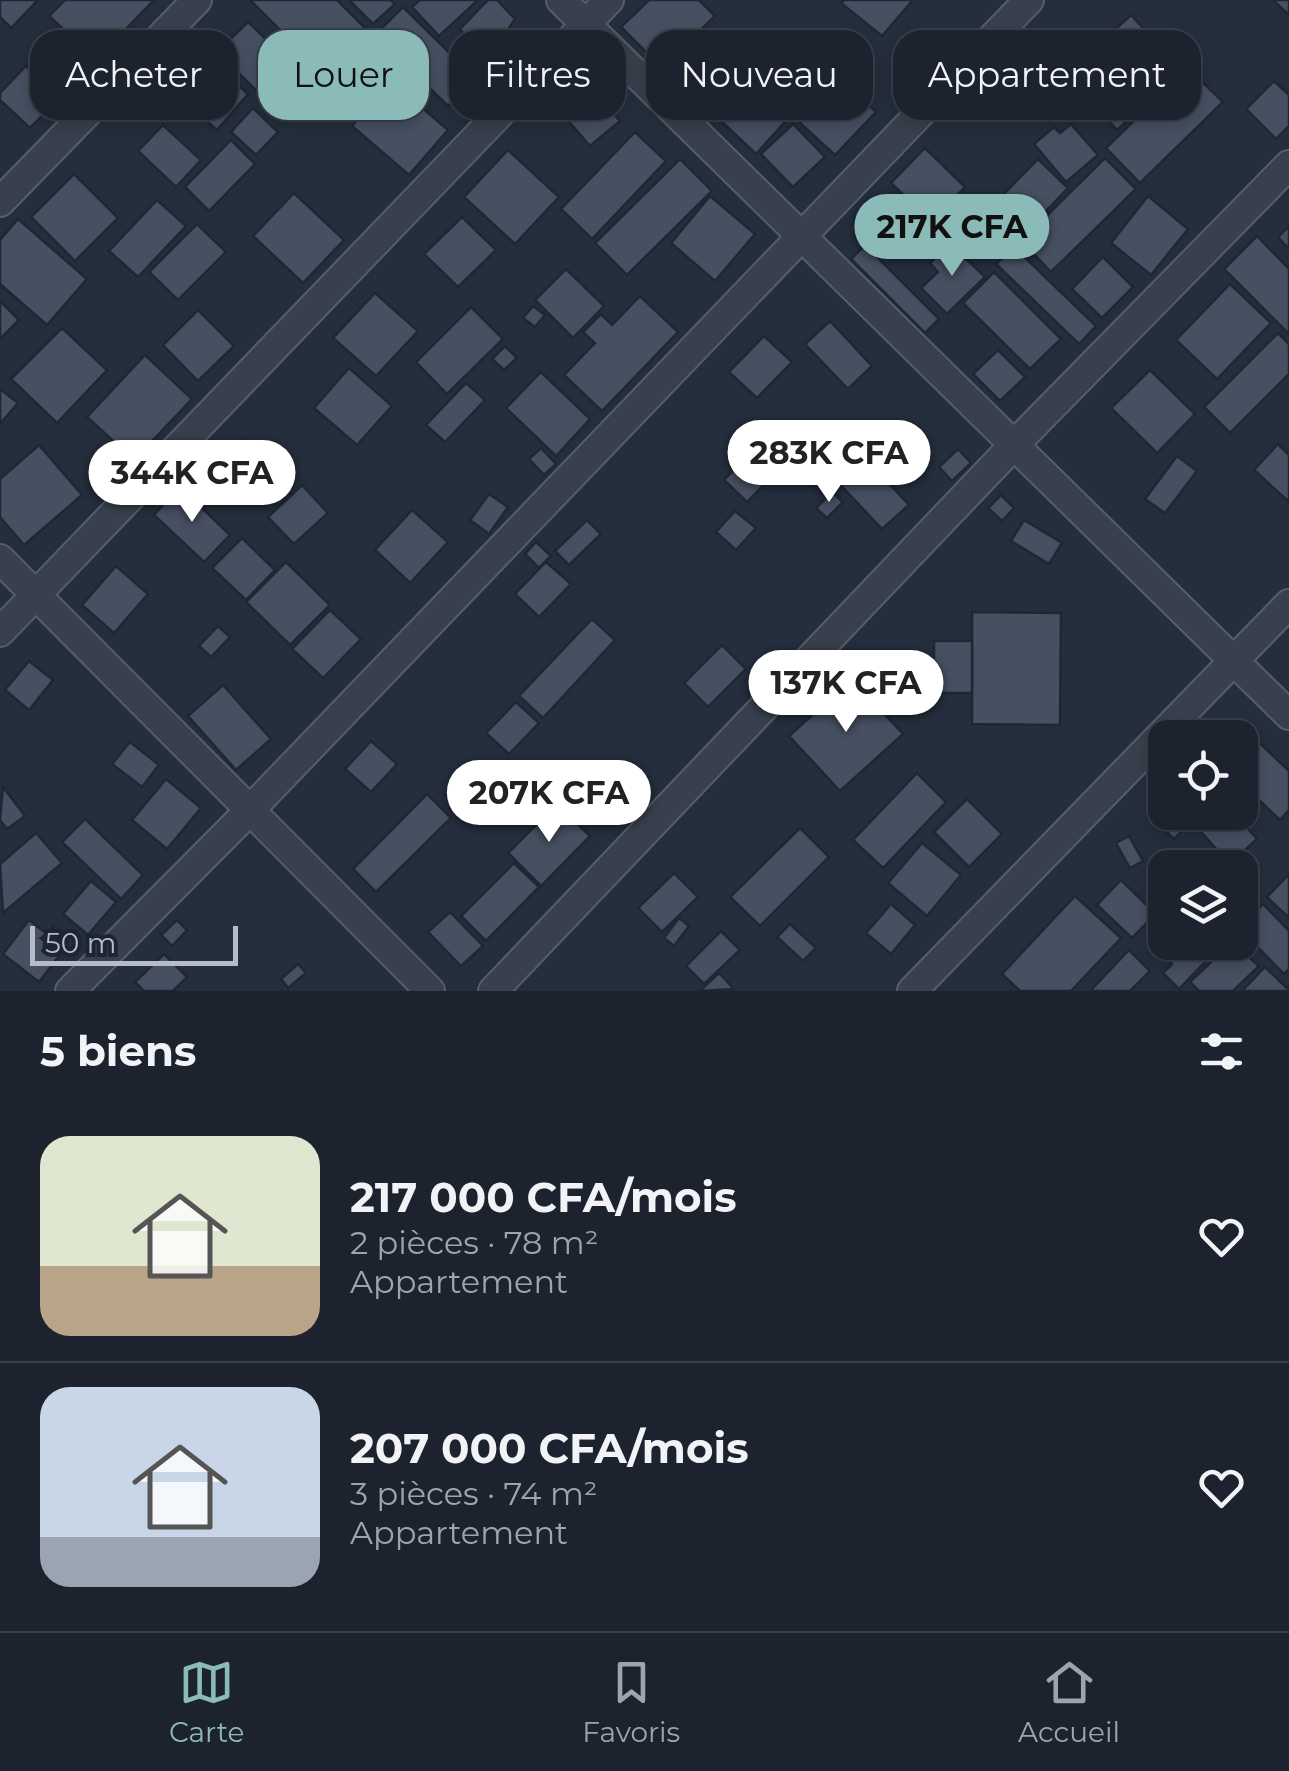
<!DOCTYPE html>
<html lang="fr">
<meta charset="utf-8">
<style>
body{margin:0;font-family:Montserrat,sans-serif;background:#292f3a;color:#f1f3f6;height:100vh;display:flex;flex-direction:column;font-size:38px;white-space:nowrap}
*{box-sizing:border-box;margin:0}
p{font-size:32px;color:#a0a4aa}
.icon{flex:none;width:55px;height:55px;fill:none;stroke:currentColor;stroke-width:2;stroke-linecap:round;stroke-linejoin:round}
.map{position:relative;height:991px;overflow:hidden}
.drawer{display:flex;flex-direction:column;background:#1c222e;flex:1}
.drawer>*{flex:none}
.top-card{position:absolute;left:30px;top:30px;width:1230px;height:90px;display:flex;gap:20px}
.buttons{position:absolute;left:1148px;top:720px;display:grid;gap:20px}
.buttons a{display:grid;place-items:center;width:110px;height:110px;border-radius:20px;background:#1c222e;box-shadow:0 5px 15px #0003,0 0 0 2px #3a3f4a;font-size:50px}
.scale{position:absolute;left:30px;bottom:25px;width:208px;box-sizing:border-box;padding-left:10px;border:5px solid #b5bcc8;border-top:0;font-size:28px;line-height:35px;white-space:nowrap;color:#b5bcc8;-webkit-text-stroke:8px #1e2532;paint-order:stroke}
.price{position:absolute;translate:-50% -85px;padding:0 22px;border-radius:35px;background:#fff;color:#222;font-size:32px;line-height:65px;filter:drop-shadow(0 2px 5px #0008)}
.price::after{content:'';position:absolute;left:50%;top:60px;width:30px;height:22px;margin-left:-15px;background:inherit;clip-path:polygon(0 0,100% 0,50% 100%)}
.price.current{background:#8bbbb9;color:#111}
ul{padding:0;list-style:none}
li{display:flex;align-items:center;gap:30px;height:250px;padding:0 40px}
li+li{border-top:2px solid #3a3f4a}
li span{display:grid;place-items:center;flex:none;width:280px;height:200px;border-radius:30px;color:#555}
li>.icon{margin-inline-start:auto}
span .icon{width:120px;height:120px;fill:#fffc;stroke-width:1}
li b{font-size:42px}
h2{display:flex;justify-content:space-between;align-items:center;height:120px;padding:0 40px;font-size:42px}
.chip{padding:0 35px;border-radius:30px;background:#1c222e;box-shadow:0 5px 15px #0003,0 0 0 2px #3a3f4a;font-size:35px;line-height:90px}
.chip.current{background:#8bbbb9;color:#111}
.tab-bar{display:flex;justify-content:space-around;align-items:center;height:140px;border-top:2px solid #3a3f4a;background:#1c222e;font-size:28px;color:#a0a4aa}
.tab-bar a{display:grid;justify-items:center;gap:5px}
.tab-bar .current{color:#8bbbb9}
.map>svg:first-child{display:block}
.building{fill:#465061;stroke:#202734;stroke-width:2.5}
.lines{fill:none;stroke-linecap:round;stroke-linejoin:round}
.minor-casing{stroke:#575e6b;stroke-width:32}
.minor{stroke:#39404d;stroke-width:28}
</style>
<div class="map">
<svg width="1289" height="991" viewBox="0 0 1289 991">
<rect width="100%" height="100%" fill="#252e3d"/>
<g class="building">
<path d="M 0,0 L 38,0 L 11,28 L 0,17 Z"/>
<path d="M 65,0 L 154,0 L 96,60 L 49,16 Z"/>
<path d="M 250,0 L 337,0 L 367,30 L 324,74 Z"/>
<path d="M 349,0 L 391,0 L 395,4 L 373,24 Z"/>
<path d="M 420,0 L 478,0 L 439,36 L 412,7 Z"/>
<path d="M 488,0 L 497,0 L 515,19 L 509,28 L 524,40 L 492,69 L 460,29 Z"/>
<path d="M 649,0 L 699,0 L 715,16 L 662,68 L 621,27 Z"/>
<path d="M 844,0 L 913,0 L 882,36 L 841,3 Z"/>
<path d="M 1273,0 L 1289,0 L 1289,15 Z"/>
<path d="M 403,7 L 475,78 L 448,106 L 375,35 Z"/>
<path d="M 1131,15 L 1173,61 L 1131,98 L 1090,52 Z"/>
<path d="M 248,22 L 268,41 L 260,49 L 277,67 L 286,58 L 309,81 L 278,112 L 217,52 Z"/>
<path d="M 205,56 L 248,94 L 217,130 L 173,92 Z"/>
<path d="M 778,58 L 814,90 L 756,154 L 721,121 Z"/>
<path d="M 26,66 L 60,98 L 30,128 L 0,100 L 0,93 Z"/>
<path d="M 1188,68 L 1223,102 L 1140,183 L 1106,148 Z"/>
<path d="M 841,80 L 876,112 L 835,155 L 800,123 Z"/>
<path d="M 391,81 L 448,130 L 409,175 L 352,126 Z"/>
<path d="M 1274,81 L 1289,95 L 1289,126 L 1276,139 L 1246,109 Z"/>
<path d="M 1110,82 L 1137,112 L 1117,130 L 1090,100 Z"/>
<path d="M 589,85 L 620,121 L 590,146 L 559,110 Z"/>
<path d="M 253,108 L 278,132 L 256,155 L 231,132 Z"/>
<path d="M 793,124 L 825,157 L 793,187 L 761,154 Z"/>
<path d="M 1071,124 L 1098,155 L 1066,182 L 1034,144 L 1054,127 L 1060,133 Z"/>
<path d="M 163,125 L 201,160 L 176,187 L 138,151 Z"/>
<path d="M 635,132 L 666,161 L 592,239 L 561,209 Z"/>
<path d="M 231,140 L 255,164 L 209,211 L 185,187 Z"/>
<path d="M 925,148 L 965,187 L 931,222 L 891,183 Z"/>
<path d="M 508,150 L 559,197 L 515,244 L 464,197 Z"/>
<path d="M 1105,158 L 1136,189 L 1051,272 L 1021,241 Z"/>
<path d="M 680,159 L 712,191 L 627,275 L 595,243 Z"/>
<path d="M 1038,159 L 1068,188 L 1020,238 L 989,209 Z"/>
<path d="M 74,174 L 118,218 L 75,261 L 31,217 Z"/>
<path d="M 294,193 L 344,240 L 303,283 L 253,236 Z"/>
<path d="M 710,196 L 755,234 L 715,281 L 671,243 Z"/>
<path d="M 1148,196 L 1188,229 L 1151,275 L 1111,243 Z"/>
<path d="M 157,200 L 186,226 L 138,277 L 109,251 Z"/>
<path d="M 462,217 L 496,250 L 458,287 L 424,254 Z"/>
<path d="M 18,219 L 87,279 L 47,325 L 0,284 L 0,240 Z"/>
<path d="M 197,224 L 226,252 L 178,300 L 149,272 Z"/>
<path d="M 1289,226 L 1289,249 L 1278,237 Z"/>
<path d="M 1257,236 L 1289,269 L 1289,334 L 1224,269 Z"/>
<path d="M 950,243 L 985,277 L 947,314 L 921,288 L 938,272 L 930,263 Z"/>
<path d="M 865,245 L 939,319 L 925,333 L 851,259 Z"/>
<path d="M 1014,247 L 1096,326 L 1079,344 L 996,264 Z"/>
<path d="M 1103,257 L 1133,287 L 1102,318 L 1072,289 Z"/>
<path d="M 566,269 L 604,306 L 573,338 L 535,300 Z"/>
<path d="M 994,272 L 1061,339 L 1030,369 L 963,303 Z"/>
<path d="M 1230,284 L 1271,323 L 1217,379 L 1176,340 Z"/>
<path d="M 375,293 L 418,331 L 376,376 L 333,338 Z"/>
<path d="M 640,296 L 678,332 L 602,411 L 564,375 L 595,343 L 583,332 L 601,314 L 612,325 Z"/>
<path d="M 0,301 L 19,320 L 0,339 Z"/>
<path d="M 533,306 L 545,315 L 535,327 L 523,318 Z"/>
<path d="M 471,307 L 503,339 L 447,394 L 416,362 Z"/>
<path d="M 198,310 L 234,346 L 198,381 L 163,345 Z"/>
<path d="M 830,321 L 872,366 L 848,389 L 805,344 Z"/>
<path d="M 62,328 L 107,370 L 57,423 L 11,379 Z"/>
<path d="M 1278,333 L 1289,344 L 1289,374 L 1230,433 L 1204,407 Z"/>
<path d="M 764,336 L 792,362 L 757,398 L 729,372 Z"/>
<path d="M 505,346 L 517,358 L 504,370 L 492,359 Z"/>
<path d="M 998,350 L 1025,377 L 1000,401 L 973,374 Z"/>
<path d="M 145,355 L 192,399 L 134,460 L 87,417 Z"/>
<path d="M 349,368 L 392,406 L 357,445 L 314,408 Z"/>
<path d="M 1150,370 L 1195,414 L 1157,453 L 1111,408 Z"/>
<path d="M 541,372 L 590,419 L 556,456 L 506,408 Z"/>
<path d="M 466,383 L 485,400 L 445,442 L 426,425 Z"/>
<path d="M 0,389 L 18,403 L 0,424 Z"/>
<path d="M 772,431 L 795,453 L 747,502 L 724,480 Z"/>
<path d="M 247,441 L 279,468 L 249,502 L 217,475 Z"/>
<path d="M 1278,444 L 1289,455 L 1289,502 L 1254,470 Z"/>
<path d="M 39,445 L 82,495 L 24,545 L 0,517 L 0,479 Z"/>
<path d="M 541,448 L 556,464 L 544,475 L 529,459 Z"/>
<path d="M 958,449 L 971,463 L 952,481 L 939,467 Z"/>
<path d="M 859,451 L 909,505 L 882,529 L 832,476 Z"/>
<path d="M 1177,456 L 1197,471 L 1165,513 L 1145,499 Z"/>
<path d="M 302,485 L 328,513 L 294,544 L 268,517 Z"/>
<path d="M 180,487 L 230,535 L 204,562 L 154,515 Z"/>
<path d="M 832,492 L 843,502 L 827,518 L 816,508 Z"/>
<path d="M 489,494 L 508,507 L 489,534 L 470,520 Z"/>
<path d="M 1001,495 L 1014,508 L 1002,521 L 988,508 Z"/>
<path d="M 412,510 L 448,542 L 410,583 L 375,550 Z"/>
<path d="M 735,511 L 756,528 L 736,550 L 716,532 Z"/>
<path d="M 587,520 L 601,534 L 569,565 L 555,551 Z"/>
<path d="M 1024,520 L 1062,543 L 1049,564 L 1011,541 Z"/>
<path d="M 242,538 L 275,570 L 246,600 L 212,568 Z"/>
<path d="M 536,542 L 551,556 L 539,568 L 525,554 Z"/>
<path d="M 286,562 L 330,605 L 290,645 L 246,602 Z"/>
<path d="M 546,562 L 571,584 L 539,617 L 515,594 Z"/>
<path d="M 116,566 L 148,594 L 114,633 L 82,605 Z"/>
<path d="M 330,610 L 361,639 L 323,678 L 292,649 Z"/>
<path d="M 972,612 L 1061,613 L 1060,725 L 972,724 Z"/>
<path d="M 592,619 L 615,640 L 543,718 L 519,696 Z"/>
<path d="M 218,626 L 230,637 L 211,657 L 199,646 Z"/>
<rect x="934" y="641" width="38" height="52"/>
<path d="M 722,645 L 746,669 L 708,707 L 684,683 Z"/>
<path d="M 29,661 L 53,680 L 29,710 L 5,690 Z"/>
<path d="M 852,679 L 903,734 L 840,791 L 789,736 Z"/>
<path d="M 223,685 L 271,739 L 236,770 L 188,716 Z"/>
<path d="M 516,702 L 539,723 L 509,754 L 486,733 Z"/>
<path d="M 1246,730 L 1289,771 L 1289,810 L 1280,820 L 1240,782 L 1239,738 Z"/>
<path d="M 371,741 L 397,764 L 371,792 L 345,769 Z"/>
<path d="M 130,742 L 159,765 L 142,787 L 112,764 Z"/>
<path d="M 917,773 L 946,802 L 883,868 L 853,840 Z"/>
<path d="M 166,779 L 201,808 L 167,849 L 132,820 Z"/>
<path d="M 3,787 L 25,816 L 7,829 L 0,820 Z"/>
<path d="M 427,794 L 451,818 L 376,892 L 353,869 Z"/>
<path d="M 967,799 L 1002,834 L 969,867 L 934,832 Z"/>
<path d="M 557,804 L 590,836 L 541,886 L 508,853 Z"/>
<path d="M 1167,812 L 1187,826 L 1174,839 L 1157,823 Z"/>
<path d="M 1183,812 L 1233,812 L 1257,839 L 1230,864 Z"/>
<path d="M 85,819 L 143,875 L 121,899 L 62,842 Z"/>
<path d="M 800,828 L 829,857 L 760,926 L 730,897 Z"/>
<path d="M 36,833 L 62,863 L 3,913 L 0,864 Z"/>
<path d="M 1129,836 L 1143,861 L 1130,868 L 1116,843 Z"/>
<path d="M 922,843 L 961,875 L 927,916 L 888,883 Z"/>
<path d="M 514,863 L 539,887 L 486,941 L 461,916 Z"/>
<path d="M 674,873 L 698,897 L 662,932 L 638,908 Z"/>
<path d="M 1289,874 L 1289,918 L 1267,897 Z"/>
<path d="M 1121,880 L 1156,914 L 1132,938 L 1097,905 Z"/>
<path d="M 91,881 L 116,902 L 88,935 L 63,914 Z"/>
<path d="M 1075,896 L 1121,938 L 1071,991 L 1020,991 L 1002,974 Z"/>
<path d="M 891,904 L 915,925 L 891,954 L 866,933 Z"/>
<path d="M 1263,904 L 1289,931 L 1289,969 L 1284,974 L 1240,929 Z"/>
<path d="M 450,912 L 483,946 L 461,966 L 428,932 Z"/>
<path d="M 679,918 L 689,926 L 674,946 L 664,938 Z"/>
<path d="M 29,920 L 65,948 L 39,982 L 3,954 Z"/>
<path d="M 177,920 L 187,930 L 172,946 L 161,935 Z"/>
<path d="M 790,924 L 816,948 L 803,961 L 777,937 Z"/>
<path d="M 721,931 L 740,950 L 704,984 L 686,966 Z"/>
<path d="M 1165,931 L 1165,942 L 1196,946 L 1224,942 L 1179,989 L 1163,973 L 1172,964 L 1151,945 Z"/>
<path d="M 1232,942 L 1259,966 L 1233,991 L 1199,991 L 1190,982 Z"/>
<path d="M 1129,950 L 1150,971 L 1130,991 L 1090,991 Z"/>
<path d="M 164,954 L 187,977 L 173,991 L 144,991 L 135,982 Z"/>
<path d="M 298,964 L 306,973 L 288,988 L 281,979 Z"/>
<path d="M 1265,967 L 1289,990 L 1289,991 L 1242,991 Z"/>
<path d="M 719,973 L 734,989 L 700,991 Z"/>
</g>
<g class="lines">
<defs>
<g id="minor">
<path d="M 561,0 L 1289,715"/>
<path d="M 0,202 L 197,0"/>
<path d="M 0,559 L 430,991"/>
<path d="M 0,632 L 609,0"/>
<path d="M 70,991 L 249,811 L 1029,0"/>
<path d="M 493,991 L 1013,446 L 1289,165"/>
<path d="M 912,991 L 1289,604"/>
</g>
</defs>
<use href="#minor" class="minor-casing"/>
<use href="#minor" class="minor"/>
</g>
</svg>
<div class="buttons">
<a><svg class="icon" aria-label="locate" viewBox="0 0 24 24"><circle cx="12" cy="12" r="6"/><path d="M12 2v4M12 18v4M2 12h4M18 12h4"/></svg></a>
<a><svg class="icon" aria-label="layers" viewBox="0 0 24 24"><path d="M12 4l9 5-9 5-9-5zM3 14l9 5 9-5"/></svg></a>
</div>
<div class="scale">50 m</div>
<b class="price current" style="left:952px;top:279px">217K CFA</b>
<b class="price" style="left:829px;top:505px">283K CFA</b>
<b class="price" style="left:192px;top:525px">344K CFA</b>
<b class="price" style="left:846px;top:735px">137K CFA</b>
<b class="price" style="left:549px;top:845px">207K CFA</b>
<div class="top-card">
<a class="chip">Acheter</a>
<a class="chip current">Louer</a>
<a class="chip">Filtres</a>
<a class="chip">Nouveau</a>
<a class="chip">Appartement</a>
</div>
</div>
<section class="drawer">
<h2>5 biens<svg class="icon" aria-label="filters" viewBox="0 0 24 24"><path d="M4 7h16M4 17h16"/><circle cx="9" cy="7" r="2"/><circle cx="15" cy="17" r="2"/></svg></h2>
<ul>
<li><span style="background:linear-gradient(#dfe7d0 65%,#b9a48a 0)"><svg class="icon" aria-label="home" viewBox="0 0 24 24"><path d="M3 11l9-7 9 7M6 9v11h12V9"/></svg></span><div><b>217 000 CFA/mois</b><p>2 pièces · 78 m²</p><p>Appartement</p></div><svg class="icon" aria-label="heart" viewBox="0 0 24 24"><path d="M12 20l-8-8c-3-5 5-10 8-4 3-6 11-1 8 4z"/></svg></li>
<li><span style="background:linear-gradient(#c9d6e8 75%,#9aa5b1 0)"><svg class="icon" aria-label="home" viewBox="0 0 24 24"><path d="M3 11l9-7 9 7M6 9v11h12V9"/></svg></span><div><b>207 000 CFA/mois</b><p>3 pièces · 74 m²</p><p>Appartement</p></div><svg class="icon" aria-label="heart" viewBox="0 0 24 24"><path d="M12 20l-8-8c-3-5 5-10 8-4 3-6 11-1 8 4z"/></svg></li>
</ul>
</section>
<nav class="tab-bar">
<a class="current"><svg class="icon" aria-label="map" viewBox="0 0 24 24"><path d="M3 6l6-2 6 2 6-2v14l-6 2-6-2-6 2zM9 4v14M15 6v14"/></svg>Carte</a>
<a><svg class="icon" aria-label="saved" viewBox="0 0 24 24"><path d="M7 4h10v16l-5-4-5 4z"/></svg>Favoris</a>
<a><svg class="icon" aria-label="home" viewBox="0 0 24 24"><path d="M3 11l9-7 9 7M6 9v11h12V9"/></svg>Accueil</a>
</nav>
